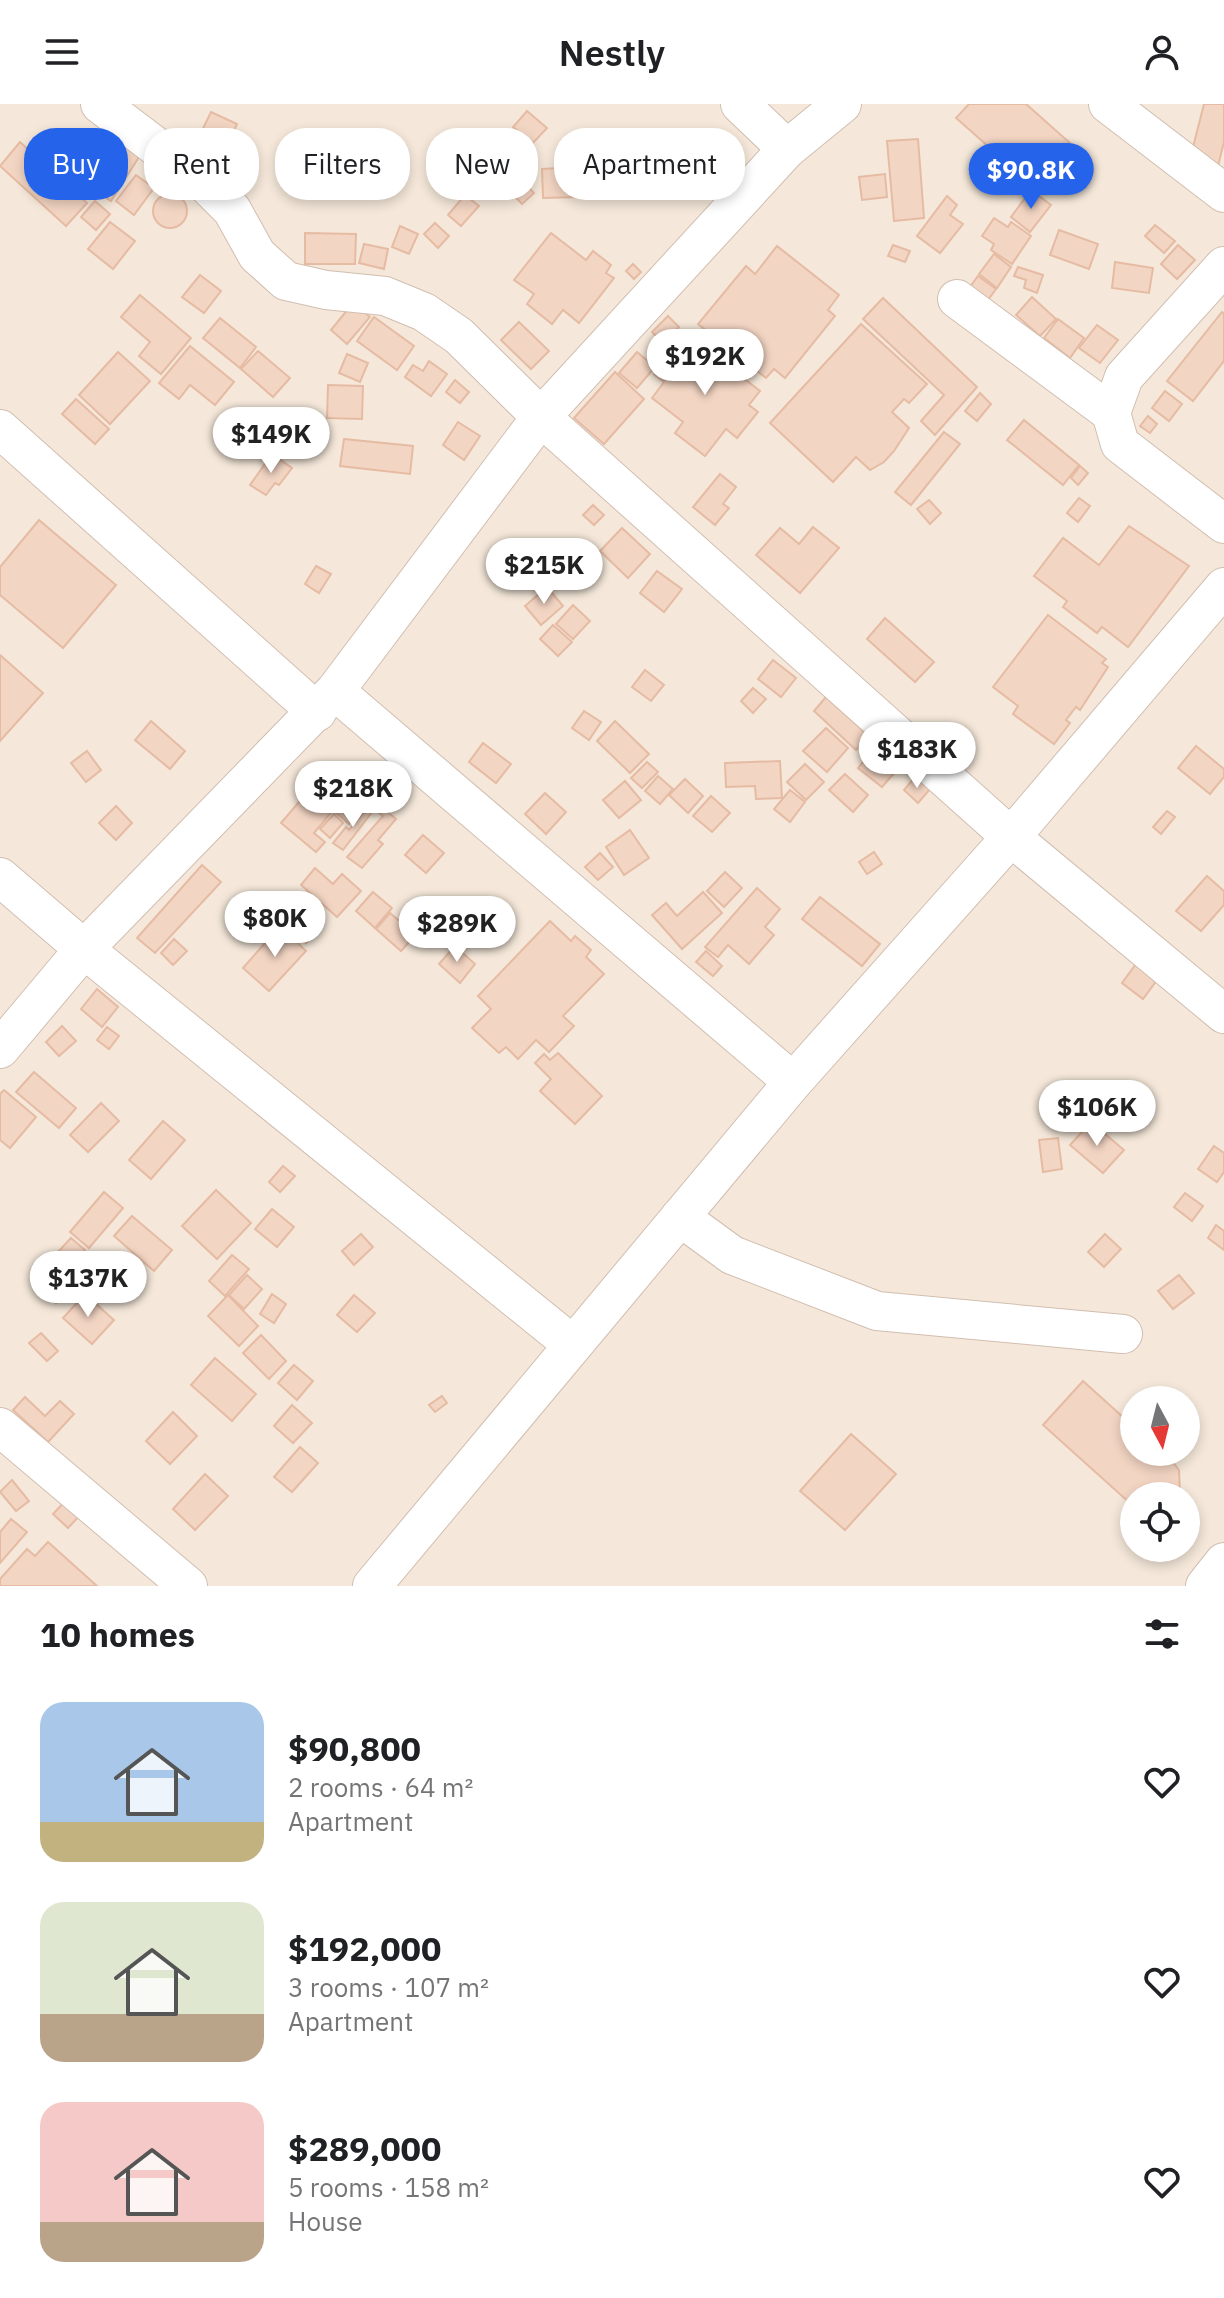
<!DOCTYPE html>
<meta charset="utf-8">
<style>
body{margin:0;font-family:"IBM Plex Sans",sans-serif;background:#f2f2f2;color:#202124;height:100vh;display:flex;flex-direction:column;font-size:30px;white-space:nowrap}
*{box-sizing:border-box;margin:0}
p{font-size:26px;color:#757577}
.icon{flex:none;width:44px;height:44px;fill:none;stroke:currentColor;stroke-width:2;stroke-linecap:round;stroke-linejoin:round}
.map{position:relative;height:1482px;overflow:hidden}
.panel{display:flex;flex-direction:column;background:#fff;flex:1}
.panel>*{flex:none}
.guide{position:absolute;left:24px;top:24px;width:800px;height:72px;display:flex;gap:16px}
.needle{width:52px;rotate:173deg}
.tools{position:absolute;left:1120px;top:1282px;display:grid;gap:16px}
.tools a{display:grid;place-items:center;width:80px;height:80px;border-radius:50%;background:#fff;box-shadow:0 4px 12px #0003;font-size:40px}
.price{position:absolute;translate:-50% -68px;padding:0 18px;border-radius:28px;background:#fff;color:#222;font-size:26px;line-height:52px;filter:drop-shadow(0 2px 4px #0008)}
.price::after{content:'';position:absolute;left:50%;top:48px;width:24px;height:18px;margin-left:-12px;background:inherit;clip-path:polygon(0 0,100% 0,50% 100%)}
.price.active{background:#2563eb;color:#fff}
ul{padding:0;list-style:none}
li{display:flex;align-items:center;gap:24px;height:200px;padding:0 40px}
li span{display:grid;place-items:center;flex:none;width:224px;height:160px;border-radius:24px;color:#555}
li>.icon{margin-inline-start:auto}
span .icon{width:96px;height:96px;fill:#fffc;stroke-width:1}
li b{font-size:34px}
h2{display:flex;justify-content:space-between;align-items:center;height:96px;padding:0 40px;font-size:34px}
.pill{padding:0 28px;border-radius:32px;background:#fff;box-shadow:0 4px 12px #0003;font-size:28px;line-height:72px}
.pill.active{background:#2563eb;color:#fff}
header{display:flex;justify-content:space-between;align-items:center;height:104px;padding:0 40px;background:#fff;font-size:36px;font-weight:600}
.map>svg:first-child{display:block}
.residential{fill:#f5e8da;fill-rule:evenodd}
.building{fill:#f3d5c3;stroke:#e6bba3;stroke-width:2}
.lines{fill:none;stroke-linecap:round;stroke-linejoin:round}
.minor-casing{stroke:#d1beb0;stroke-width:40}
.minor{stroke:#fff;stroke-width:38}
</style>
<header><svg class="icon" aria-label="menu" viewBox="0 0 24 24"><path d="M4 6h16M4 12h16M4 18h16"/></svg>Nestly<svg class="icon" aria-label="person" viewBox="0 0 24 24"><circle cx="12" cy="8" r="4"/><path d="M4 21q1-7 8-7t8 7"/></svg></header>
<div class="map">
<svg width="1224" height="1482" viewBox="0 0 1224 1482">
<rect width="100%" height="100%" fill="#fdf6ec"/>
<path class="residential" d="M 0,0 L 1224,0 L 1224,1482 L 0,1482 ZM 1134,1296 L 1186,1296 L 1186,1348 L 1134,1348 ZM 1134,1392 L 1186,1392 L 1186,1444 L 1134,1444 Z"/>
<g class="building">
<path d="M 969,0 L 1026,0 L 1070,39 L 1032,81 L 956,14 Z"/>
<path d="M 1204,0 L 1224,0 L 1224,38 L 1218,62 L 1190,55 Z"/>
<path d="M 527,7 L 547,24 L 533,39 L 513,23 Z"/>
<path d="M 211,8 L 237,20 L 220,57 L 193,45 Z"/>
<path d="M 123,33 L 144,45 L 111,97 L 91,84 Z"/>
<path d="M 918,35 L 924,114 L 894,117 L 887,37 Z"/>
<path d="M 20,38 L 87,99 L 66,122 L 0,62 Z"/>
<path d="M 456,44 L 474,44 L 476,73 L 458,73 Z"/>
<path d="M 577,63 L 578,93 L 543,94 L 542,65 Z"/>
<path d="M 885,70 L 887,93 L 862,96 L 859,73 Z"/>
<path d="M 136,71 L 154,84 L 134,111 L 116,97 Z"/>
<path d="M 519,74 L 534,89 L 522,100 L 508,85 Z"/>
<path d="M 1031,86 L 1051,101 L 1030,128 L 1011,113 Z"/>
<circle cx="170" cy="107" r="17"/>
<path d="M 465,91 L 479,102 L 461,122 L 448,111 Z"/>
<path d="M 947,92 L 957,101 L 950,111 L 963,120 L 940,149 L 917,132 Z"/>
<path d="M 95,97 L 110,110 L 96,126 L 81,113 Z"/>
<path d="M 994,114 L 1008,123 L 1011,118 L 1031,132 L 1012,160 L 991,146 L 994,140 L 982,132 Z"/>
<path d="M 110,118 L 135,137 L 113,165 L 88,145 Z"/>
<path d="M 435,119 L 449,132 L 438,144 L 424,130 Z"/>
<path d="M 1155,121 L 1175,137 L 1164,149 L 1145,132 Z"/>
<path d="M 400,122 L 418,130 L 409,150 L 392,143 Z"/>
<path d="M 1059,126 L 1098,140 L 1089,165 L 1050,151 Z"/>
<path d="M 305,129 L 356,130 L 355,160 L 305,160 Z"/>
<path d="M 551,129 L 586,156 L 593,147 L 611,161 L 606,169 L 614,174 L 579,219 L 563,206 L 552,220 L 527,200 L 534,190 L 514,176 Z"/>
<path d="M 364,140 L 388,145 L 384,165 L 359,159 Z"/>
<path d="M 893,141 L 910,147 L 905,158 L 888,152 Z"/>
<path d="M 1178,141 L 1195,156 L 1177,175 L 1161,160 Z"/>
<path d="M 777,142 L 839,191 L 828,206 L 835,212 L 785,274 L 774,265 L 766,274 L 698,220 L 746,162 L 755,170 Z"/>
<path d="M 994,150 L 1011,163 L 997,184 L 979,170 Z"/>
<path d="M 1115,158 L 1153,164 L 1149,189 L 1112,184 Z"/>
<path d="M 633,160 L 641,168 L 634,175 L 626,167 Z"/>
<path d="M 1018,163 L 1043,171 L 1037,189 L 1024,184 L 1026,176 L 1014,172 Z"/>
<path d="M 200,171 L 221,187 L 204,209 L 182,193 Z"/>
<path d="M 978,172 L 996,185 L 985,200 L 967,187 Z"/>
<path d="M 140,191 L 191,234 L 161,270 L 139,252 L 150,238 L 121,213 Z"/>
<path d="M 1032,193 L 1056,215 L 1040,232 L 1016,211 Z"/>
<path d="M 883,194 L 977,283 L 935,331 L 921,317 L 944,291 L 863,215 Z"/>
<path d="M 353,199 L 370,213 L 347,240 L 331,226 Z"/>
<path d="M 1222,208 L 1224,210 L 1224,257 L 1193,297 L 1167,277 Z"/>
<path d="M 668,212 L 679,223 L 663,240 L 652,228 Z"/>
<path d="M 374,213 L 414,242 L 397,266 L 357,237 Z"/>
<path d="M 220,214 L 256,243 L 240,264 L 203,234 Z"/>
<path d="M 1058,215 L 1084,234 L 1070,254 L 1044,234 Z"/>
<path d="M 519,218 L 549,247 L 531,265 L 501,236 Z"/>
<path d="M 861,220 L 927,280 L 909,299 L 904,295 L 892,308 L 909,324 L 894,347 L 884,358 L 870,366 L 856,353 L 833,378 L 770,319 Z"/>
<path d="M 1097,221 L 1118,236 L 1100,259 L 1079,244 Z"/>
<path d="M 694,236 L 760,287 L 749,301 L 758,308 L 737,334 L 726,325 L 705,352 L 675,329 L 683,318 L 652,294 L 664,278 L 654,270 L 671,250 L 679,256 Z"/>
<path d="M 190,242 L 234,278 L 215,301 L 190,281 L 179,295 L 159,279 Z"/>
<path d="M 258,247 L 290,274 L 273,293 L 241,265 Z"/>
<path d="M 118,248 L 150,277 L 110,320 L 79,291 Z"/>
<path d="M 637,248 L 655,263 L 637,284 L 619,269 Z"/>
<path d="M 347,250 L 368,259 L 360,278 L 339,269 Z"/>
<path d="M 429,257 L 447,270 L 431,292 L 405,273 L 413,261 L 423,267 Z"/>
<path d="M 615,268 L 644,295 L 604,340 L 574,314 Z"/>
<path d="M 455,276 L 469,288 L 460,299 L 446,288 Z"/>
<path d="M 328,281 L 363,282 L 362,315 L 327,314 Z"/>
<path d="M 1165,287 L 1182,300 L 1169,317 L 1152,304 Z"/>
<path d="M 980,289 L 991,300 L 977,317 L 965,307 Z"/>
<path d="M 76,295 L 109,325 L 95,340 L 62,310 Z"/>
<path d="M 1148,312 L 1157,320 L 1150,329 L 1140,322 Z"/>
<path d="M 1024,316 L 1079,361 L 1063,381 L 1007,336 Z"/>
<path d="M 458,318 L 480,332 L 464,356 L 443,341 Z"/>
<path d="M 944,328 L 960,340 L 911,401 L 895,388 Z"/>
<path d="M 344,335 L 413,342 L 410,370 L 340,362 Z"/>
<path d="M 272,350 L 292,364 L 279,381 L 275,379 L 266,391 L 250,381 Z"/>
<path d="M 1080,362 L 1088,369 L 1078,381 L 1071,374 Z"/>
<path d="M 720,370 L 736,383 L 723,400 L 729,404 L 715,421 L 693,403 Z"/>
<path d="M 1079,394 L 1090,402 L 1078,418 L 1067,409 Z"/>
<path d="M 929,396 L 941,409 L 930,420 L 917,405 Z"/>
<path d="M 593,401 L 604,411 L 594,421 L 583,411 Z"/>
<path d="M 39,416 L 116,481 L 63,544 L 0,491 L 0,463 Z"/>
<path d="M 1129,422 L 1189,462 L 1128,543 L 1102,523 L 1097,529 L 1063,503 L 1067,497 L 1034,472 L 1063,434 L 1099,461 Z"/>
<path d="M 813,423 L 839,444 L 800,489 L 756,451 L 780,424 L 799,440 Z"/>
<path d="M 622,424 L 650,450 L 628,474 L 600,447 Z"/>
<path d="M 316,462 L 331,470 L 319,489 L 305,480 Z"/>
<path d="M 657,467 L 682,485 L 664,508 L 640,489 Z"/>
<path d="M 547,483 L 563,502 L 541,521 L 525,502 Z"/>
<path d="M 573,501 L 590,517 L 573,535 L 556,520 Z"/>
<path d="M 1048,511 L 1106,555 L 1102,559 L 1108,563 L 1080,606 L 1076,603 L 1066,616 L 1070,619 L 1054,640 L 1013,610 L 1018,602 L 993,583 Z"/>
<path d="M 885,514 L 934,558 L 915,578 L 867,535 Z"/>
<path d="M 553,521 L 572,538 L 558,552 L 540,535 Z"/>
<path d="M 0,551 L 43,589 L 0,637 Z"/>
<path d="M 773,556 L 796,574 L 781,593 L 758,575 Z"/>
<path d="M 645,566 L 664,581 L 651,597 L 632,583 Z"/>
<path d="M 753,584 L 766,595 L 753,609 L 741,597 Z"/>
<path d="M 826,593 L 869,632 L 856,646 L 814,607 Z"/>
<path d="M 584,607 L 601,618 L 589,636 L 572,624 Z"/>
<path d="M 151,617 L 185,647 L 170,665 L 135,636 Z"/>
<path d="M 615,617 L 649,650 L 630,669 L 597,637 Z"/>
<path d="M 826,624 L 848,644 L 827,668 L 803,647 Z"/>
<path d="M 483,639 L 511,660 L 496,679 L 469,658 Z"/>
<path d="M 877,641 L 901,661 L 882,683 L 858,664 Z"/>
<path d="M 1196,642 L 1224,665 L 1224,673 L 1210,690 L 1178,664 Z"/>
<path d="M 87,647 L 101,666 L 86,678 L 71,659 Z"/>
<path d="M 780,657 L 782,694 L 756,695 L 755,682 L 726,683 L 725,659 Z"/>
<path d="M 647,658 L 658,668 L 642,684 L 631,674 Z"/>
<path d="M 805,660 L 824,678 L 806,696 L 787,678 Z"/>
<path d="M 351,664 L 378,687 L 349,720 L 333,706 L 314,729 L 325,738 L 316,748 L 281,719 L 305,691 L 317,701 Z"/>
<path d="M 845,670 L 868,691 L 853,708 L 829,686 Z"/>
<path d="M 658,672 L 673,685 L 660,700 L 645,687 Z"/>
<path d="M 916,672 L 930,685 L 918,699 L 904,686 Z"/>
<path d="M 685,675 L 703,692 L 688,709 L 669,691 Z"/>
<path d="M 625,677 L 641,696 L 619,714 L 603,696 Z"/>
<path d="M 790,686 L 805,698 L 790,718 L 774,705 Z"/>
<path d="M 545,689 L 566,708 L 546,730 L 525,710 Z"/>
<path d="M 711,692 L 730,709 L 712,728 L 693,712 Z"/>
<path d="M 371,699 L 376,703 L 343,746 L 333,739 L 346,723 L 349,726 Z"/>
<path d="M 116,702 L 132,719 L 116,736 L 99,719 Z"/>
<path d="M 382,703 L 396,715 L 378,736 L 383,740 L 362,764 L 347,753 L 383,712 L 378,708 Z"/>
<path d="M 1167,707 L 1175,713 L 1161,730 L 1153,723 Z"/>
<path d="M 334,710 L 343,719 L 330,734 L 320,725 Z"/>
<path d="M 630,726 L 649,754 L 624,771 L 606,743 Z"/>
<path d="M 423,731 L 444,749 L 426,769 L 405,751 Z"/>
<path d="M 874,748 L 882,760 L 867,770 L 859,758 Z"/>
<path d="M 600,749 L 613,763 L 598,776 L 585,763 Z"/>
<path d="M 202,761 L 221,778 L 155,849 L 137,834 Z"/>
<path d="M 315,764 L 333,780 L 342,770 L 361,787 L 337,813 L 301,781 Z"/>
<path d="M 725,768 L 742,784 L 724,803 L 707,787 Z"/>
<path d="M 1207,772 L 1224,787 L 1224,801 L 1201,827 L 1176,807 Z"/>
<path d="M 757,784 L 780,805 L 765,823 L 774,831 L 749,860 L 728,841 L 718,853 L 705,843 Z"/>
<path d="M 373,788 L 392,804 L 375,824 L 356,807 Z"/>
<path d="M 703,788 L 722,809 L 682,845 L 652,811 L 666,799 L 677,812 Z"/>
<path d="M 820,793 L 880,840 L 862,862 L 802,815 Z"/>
<path d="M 305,809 L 320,822 L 306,839 L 291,826 Z"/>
<path d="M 390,809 L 404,821 L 401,825 L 413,834 L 401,847 L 376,825 Z"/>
<path d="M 550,817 L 571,837 L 575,832 L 591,846 L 586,853 L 604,870 L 563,912 L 574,922 L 549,948 L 536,936 L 518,955 L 506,943 L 499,949 L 472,924 L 491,905 L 478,892 Z"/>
<path d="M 280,822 L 306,847 L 269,887 L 243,864 Z"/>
<path d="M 174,835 L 187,847 L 173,861 L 161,849 Z"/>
<path d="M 455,842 L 475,860 L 460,879 L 439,860 Z"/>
<path d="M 706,847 L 722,862 L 713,872 L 696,858 Z"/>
<path d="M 1136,860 L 1157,876 L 1143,895 L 1122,879 Z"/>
<path d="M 97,885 L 118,903 L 102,923 L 81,905 Z"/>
<path d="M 62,922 L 76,937 L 59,952 L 46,938 Z"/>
<path d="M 107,923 L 119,932 L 109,945 L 97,936 Z"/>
<path d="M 558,949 L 602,992 L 575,1020 L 540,987 L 551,975 L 535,959 L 544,950 L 550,956 Z"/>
<path d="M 34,968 L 76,1004 L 59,1024 L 16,988 Z"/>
<path d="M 4,986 L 36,1013 L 10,1044 L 0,1036 L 0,990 Z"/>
<path d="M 101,999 L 119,1017 L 88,1048 L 70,1031 Z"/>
<path d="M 163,1017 L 185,1036 L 151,1075 L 129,1056 Z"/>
<path d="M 1091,1018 L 1124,1046 L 1103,1069 L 1070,1041 Z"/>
<path d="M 1058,1034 L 1062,1065 L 1043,1068 L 1039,1036 Z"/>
<path d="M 1214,1042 L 1224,1049 L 1224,1068 L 1217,1078 L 1198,1065 Z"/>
<path d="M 283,1062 L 295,1072 L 280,1088 L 269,1078 Z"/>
<path d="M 216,1086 L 251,1119 L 217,1155 L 182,1122 Z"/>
<path d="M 104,1088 L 123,1104 L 89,1144 L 70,1128 Z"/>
<path d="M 1185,1089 L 1203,1102 L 1192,1117 L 1174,1103 Z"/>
<path d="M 272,1105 L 294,1123 L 277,1143 L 255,1125 Z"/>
<path d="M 132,1112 L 172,1146 L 154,1167 L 114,1132 Z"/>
<path d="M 1216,1121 L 1224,1127 L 1224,1146 L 1208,1134 Z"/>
<path d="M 361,1130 L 373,1143 L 354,1161 L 342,1147 Z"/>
<path d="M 1105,1130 L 1121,1145 L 1104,1163 L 1088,1148 Z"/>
<path d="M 71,1134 L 85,1146 L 70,1161 L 57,1149 Z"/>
<path d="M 232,1151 L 249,1165 L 225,1192 L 209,1177 Z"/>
<path d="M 55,1154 L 78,1177 L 56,1199 L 33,1177 Z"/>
<path d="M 247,1171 L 262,1185 L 244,1205 L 229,1191 Z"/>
<path d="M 1179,1171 L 1194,1189 L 1173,1205 L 1158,1187 Z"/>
<path d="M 85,1190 L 114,1216 L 92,1240 L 63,1214 Z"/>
<path d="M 272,1190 L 286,1200 L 274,1219 L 260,1210 Z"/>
<path d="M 228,1191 L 258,1222 L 239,1242 L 208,1212 Z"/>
<path d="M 354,1191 L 375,1209 L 357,1228 L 337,1211 Z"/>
<path d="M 41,1229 L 58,1247 L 47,1257 L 29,1239 Z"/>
<path d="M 261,1231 L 286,1257 L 269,1275 L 243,1249 Z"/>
<path d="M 215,1254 L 256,1290 L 232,1317 L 191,1281 Z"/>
<path d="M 294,1261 L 313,1277 L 297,1296 L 278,1279 Z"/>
<path d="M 1083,1277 L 1134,1323 L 1134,1348 L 1162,1348 L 1172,1357 L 1179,1366 L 1180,1389 L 1177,1392 L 1134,1392 L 1134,1402 L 1132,1401 L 1043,1321 Z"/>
<path d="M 442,1292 L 447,1299 L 435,1308 L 429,1301 Z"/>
<path d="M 25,1293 L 45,1312 L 60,1297 L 74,1310 L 48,1338 L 13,1306 Z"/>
<path d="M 292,1301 L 312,1319 L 293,1339 L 274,1322 Z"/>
<path d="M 173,1308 L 197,1332 L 170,1360 L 146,1337 Z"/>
<path d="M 851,1330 L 896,1370 L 845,1426 L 800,1387 Z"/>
<path d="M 300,1343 L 318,1359 L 292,1388 L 274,1373 Z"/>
<path d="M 205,1370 L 228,1392 L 195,1426 L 173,1405 Z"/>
<path d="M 12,1376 L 29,1397 L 16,1407 L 0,1388 Z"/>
<path d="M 68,1394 L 83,1408 L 68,1424 L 53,1410 Z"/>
<path d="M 11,1415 L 27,1428 L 0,1459 L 0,1428 Z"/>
<path d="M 48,1438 L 97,1482 L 0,1482 L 0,1475 L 27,1445 L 35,1452 Z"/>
</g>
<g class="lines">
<defs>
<g id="minor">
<path d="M 100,0 L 208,82 L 232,106 L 257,151 L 286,177 L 326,186 L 385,192 L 424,208 L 459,232 L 541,313 L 1011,733 L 1224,910"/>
<path d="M 740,0 L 787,45"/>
<path d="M 1108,0 L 1224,89"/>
<path d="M 1224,162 L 1124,273 L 1111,309 L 1120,340 L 1224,420"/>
<path d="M 957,195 L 1111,309"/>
<path d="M 0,325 L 317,608"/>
<path d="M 335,587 L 793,978"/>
<path d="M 0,773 L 84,845 L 573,1241"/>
<path d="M 0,945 L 84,845 L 335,587 L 541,313 L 787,45 L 842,0"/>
<path d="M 680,1113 L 732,1151 L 877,1207 L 1123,1230"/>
<path d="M 0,1323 L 188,1482"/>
<path d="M 372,1482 L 793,978 L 1011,733 L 1224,483"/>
<path d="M 1205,1482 L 1224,1458"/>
</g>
</defs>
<use href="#minor" class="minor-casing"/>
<use href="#minor" class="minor"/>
</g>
</svg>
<div class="tools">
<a><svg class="needle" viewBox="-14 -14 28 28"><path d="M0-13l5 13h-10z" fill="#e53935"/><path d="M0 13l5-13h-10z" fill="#757577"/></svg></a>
<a><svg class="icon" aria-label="locate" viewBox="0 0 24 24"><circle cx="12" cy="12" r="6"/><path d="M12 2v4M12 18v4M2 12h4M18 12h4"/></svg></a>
</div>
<b class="price active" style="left:1031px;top:107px">$90.8K</b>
<b class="price" style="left:705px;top:293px">$192K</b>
<b class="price" style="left:271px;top:371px">$149K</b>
<b class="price" style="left:544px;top:502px">$215K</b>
<b class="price" style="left:917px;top:686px">$183K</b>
<b class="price" style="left:353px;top:725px">$218K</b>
<b class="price" style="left:275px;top:855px">$80K</b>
<b class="price" style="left:457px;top:860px">$289K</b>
<b class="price" style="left:1097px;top:1044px">$106K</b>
<b class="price" style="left:88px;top:1215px">$137K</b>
<div class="guide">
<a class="pill active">Buy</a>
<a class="pill">Rent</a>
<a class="pill">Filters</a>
<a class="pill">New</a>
<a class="pill">Apartment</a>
</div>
</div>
<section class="panel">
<h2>10 homes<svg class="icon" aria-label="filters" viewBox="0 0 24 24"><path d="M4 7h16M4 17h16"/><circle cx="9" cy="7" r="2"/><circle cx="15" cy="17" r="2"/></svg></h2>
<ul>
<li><span style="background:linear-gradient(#a9c7e8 75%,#c2b280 0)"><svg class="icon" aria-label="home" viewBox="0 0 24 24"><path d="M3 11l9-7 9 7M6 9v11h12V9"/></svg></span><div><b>$90,800</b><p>2 rooms · 64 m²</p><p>Apartment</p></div><svg class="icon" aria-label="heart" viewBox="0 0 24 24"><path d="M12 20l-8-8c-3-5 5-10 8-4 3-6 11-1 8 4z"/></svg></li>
<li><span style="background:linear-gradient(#dfe7d0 70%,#b9a48a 0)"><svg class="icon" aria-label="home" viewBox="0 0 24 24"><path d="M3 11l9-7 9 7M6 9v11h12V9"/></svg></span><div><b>$192,000</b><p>3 rooms · 107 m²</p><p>Apartment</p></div><svg class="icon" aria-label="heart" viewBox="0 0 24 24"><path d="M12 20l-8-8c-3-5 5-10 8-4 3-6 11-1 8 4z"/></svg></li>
<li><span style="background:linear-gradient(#f6c9c9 75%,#b9a48a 0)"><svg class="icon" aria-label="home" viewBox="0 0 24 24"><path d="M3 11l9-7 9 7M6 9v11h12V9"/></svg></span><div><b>$289,000</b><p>5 rooms · 158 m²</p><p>House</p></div><svg class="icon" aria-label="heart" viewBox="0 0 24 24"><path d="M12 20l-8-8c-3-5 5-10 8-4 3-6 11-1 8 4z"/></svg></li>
</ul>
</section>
